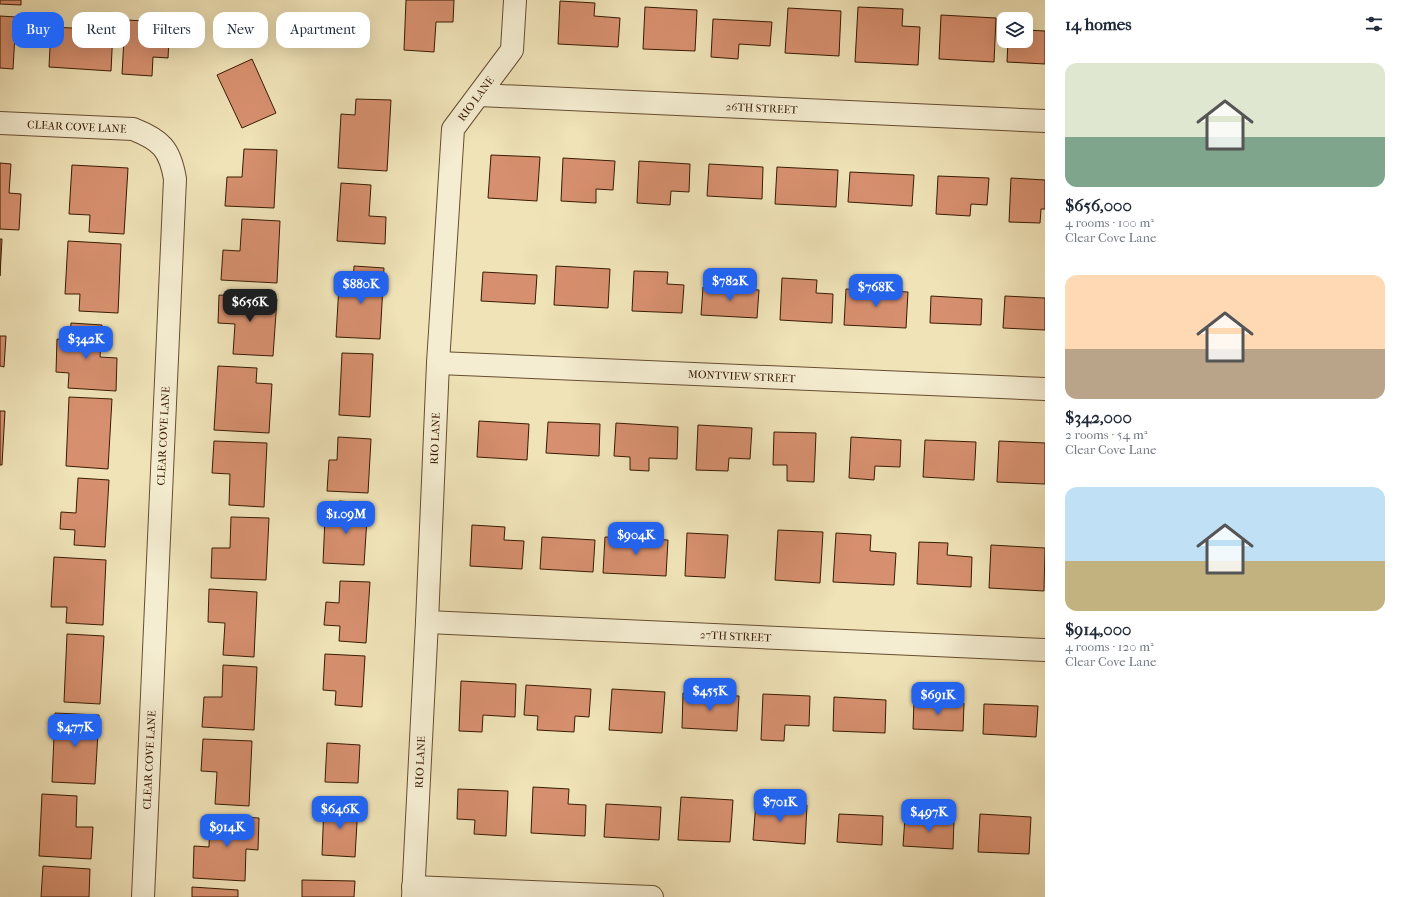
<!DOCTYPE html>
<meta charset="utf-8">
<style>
body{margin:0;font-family:"IM FELL French Canon",serif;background:#f2f2f3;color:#1f2937;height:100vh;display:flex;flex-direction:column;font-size:15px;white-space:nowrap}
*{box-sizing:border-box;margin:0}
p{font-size:13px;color:#747a83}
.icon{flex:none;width:22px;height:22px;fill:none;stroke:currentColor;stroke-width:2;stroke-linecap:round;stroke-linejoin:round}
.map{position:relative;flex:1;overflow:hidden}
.side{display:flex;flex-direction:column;background:#fff;width:360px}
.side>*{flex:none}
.guide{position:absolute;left:12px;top:12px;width:380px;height:36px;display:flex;gap:8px}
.buttons{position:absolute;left:997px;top:12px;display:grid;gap:8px}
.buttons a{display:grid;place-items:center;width:36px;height:36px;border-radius:8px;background:#fff;box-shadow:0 4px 16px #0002;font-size:20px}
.price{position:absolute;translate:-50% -34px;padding:0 9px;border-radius:8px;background:#2563eb;color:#fff;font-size:13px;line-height:26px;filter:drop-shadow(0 1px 2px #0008)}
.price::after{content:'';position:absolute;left:50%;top:24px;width:12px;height:9px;margin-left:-6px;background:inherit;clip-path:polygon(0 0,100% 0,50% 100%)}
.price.selected{background:#222;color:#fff}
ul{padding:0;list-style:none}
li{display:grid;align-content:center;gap:8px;height:212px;padding:0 20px}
li span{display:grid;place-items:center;height:124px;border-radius:12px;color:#555}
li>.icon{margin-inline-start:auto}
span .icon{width:72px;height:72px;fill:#fffc;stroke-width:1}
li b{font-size:17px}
h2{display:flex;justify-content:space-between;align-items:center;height:48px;padding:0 20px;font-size:17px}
.chip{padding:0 14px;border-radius:12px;background:#fff;box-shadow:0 4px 16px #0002;font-size:14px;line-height:36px}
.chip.selected{background:#2563eb;color:#fff}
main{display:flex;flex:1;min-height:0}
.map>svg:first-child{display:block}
.building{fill:#d7906f;stroke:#381b02}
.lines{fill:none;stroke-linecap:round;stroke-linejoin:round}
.minor-casing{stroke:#664d30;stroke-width:24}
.minor{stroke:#f5edd1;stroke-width:22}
.labels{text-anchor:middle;stroke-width:3;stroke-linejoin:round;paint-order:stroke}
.street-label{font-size:11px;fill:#381b02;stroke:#f5edd1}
</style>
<main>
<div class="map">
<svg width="1045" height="897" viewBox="0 0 1045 897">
<rect width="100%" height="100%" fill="#f0e3b8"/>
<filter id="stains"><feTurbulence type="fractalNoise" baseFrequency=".005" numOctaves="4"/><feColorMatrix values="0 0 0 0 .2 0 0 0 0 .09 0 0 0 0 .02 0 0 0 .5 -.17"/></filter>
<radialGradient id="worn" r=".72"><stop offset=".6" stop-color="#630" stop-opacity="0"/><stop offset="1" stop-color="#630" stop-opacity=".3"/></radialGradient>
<g class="building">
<path d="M 0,0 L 21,0 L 21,5 L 0,4 Z"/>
<path d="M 406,0 L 454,0 L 453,22 L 436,22 L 434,52 L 404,50 Z"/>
<path d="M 560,1 L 595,3 L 594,16 L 620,18 L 618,47 L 558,44 Z"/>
<path d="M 645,7 L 697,10 L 695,51 L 643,49 Z"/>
<path d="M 858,7 L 903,9 L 902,26 L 920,27 L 918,65 L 855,62 Z"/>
<path d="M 788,8 L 841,11 L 839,56 L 785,53 Z"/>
<path d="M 941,15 L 996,18 L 994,62 L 939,59 Z"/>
<path d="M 0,16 L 16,17 L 13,69 L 0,68 Z"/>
<path d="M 713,19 L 772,22 L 770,46 L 739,44 L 738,59 L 711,57 Z"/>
<path d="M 125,20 L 170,22 L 168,58 L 153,57 L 152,76 L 122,74 Z"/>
<path d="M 51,27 L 113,30 L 111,71 L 49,67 Z"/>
<path d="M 1026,30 L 1045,31 L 1045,64 L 1007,62 L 1008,41 L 1026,41 Z"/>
<path d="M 252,59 L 276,113 L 242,128 L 217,75 Z"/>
<path d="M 356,99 L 391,100 L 387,171 L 338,168 L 341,114 L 355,115 Z"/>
<path d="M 244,149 L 277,150 L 274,208 L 225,206 L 227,177 L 242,177 Z"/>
<path d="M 491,155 L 540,157 L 537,201 L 488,198 Z"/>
<path d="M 563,158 L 615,161 L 613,190 L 596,189 L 596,203 L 561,201 Z"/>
<path d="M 639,161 L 690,164 L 689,192 L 671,191 L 670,205 L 637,203 Z"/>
<path d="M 0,163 L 11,164 L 9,193 L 21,194 L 19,230 L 0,229 Z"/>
<path d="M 709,164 L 763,167 L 762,199 L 707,196 Z"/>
<path d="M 72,165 L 128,168 L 124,234 L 89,232 L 90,215 L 69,214 Z"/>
<path d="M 777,167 L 838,170 L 836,207 L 775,204 Z"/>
<path d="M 850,172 L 914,175 L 912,206 L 848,202 Z"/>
<path d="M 938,176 L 989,178 L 987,205 L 971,204 L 970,216 L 936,214 Z"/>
<path d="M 1011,178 L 1045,180 L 1045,209 L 1041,209 L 1040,223 L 1009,222 Z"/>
<path d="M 341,183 L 371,185 L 369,216 L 386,217 L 385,244 L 337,241 Z"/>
<path d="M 242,219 L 280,221 L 277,283 L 221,280 L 223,250 L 240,251 Z"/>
<path d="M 0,239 L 2,239 L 0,276 Z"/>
<path d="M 68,241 L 121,244 L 118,313 L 79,311 L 80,294 L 65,294 Z"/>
<path d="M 354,266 L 384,268 L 380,339 L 336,337 L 339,285 L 353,286 Z"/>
<path d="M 556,266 L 610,269 L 608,308 L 554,305 Z"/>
<path d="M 634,271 L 668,272 L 667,284 L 684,285 L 682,313 L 632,311 Z"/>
<path d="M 483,272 L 537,275 L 535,304 L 481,301 Z"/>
<path d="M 782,278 L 817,280 L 816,293 L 833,294 L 832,323 L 780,320 Z"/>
<path d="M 703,287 L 759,290 L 757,318 L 701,315 Z"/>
<path d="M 846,289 L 908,292 L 906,328 L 844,325 Z"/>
<path d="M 219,295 L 277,299 L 273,356 L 233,354 L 235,324 L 218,323 Z"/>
<path d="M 931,296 L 982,299 L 981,325 L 930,323 Z"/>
<path d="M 1005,296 L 1045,298 L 1045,330 L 1003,328 Z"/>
<path d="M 71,323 L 102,325 L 100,357 L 117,358 L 116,391 L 68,388 L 69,373 L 56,372 L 57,339 L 70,340 Z"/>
<path d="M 0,336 L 6,336 L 4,367 L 0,366 Z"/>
<path d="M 342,353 L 373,354 L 370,417 L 339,415 Z"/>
<path d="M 218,366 L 257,368 L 256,383 L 272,384 L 269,433 L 214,430 Z"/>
<path d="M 69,397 L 112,399 L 108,469 L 66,466 Z"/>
<path d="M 0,411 L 5,411 L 2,465 L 0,465 Z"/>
<path d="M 479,421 L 529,424 L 527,460 L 477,457 Z"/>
<path d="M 548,422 L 600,424 L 599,456 L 546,453 Z"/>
<path d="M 616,423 L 678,427 L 677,459 L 649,458 L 649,471 L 630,470 L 630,457 L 614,456 Z"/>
<path d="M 698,425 L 752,428 L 750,459 L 729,458 L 728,471 L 696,470 Z"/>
<path d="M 774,432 L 816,433 L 814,482 L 787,481 L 787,465 L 773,465 Z"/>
<path d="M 338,437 L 371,439 L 368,493 L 327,491 L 329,460 L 337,460 Z"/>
<path d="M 851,437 L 901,440 L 900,467 L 875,466 L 874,480 L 849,478 Z"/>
<path d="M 925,440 L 976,442 L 974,480 L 923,477 Z"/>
<path d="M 214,441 L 267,443 L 264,507 L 229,505 L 230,474 L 212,473 Z"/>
<path d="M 999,441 L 1045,443 L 1045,484 L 997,482 Z"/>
<path d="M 78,478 L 109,480 L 105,547 L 74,545 L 75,530 L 60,529 L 61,512 L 76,513 Z"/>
<path d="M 339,501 L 368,503 L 364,565 L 323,563 L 325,518 L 338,519 Z"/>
<path d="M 231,517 L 269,518 L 266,580 L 211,578 L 212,548 L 230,548 Z"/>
<path d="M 472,525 L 505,527 L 504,540 L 524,541 L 522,569 L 470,566 Z"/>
<path d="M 778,530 L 823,532 L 820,583 L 775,580 Z"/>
<path d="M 687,533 L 728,535 L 725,578 L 685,576 Z"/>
<path d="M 836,533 L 871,535 L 870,551 L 896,553 L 894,585 L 833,582 Z"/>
<path d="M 542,537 L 595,540 L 593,572 L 540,569 Z"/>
<path d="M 605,537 L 668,540 L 666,576 L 603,573 Z"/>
<path d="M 919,542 L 948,543 L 947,555 L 972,557 L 971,587 L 917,584 Z"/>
<path d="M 991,545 L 1045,548 L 1044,591 L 989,588 Z"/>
<path d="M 54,557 L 106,560 L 103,625 L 66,623 L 67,607 L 51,607 Z"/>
<path d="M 340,581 L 370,582 L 366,643 L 339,641 L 340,626 L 324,625 L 326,602 L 339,603 Z"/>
<path d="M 209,589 L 257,592 L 254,657 L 223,655 L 225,623 L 208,622 Z"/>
<path d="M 67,634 L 104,636 L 100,704 L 64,702 Z"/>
<path d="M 325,654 L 365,656 L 362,707 L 335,705 L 336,691 L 323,690 Z"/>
<path d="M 223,665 L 257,667 L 254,730 L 202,727 L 204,697 L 222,697 Z"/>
<path d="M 461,681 L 516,684 L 515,717 L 483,715 L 482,732 L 459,731 Z"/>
<path d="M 526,685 L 591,689 L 589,717 L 575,716 L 574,732 L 537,730 L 538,716 L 524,715 Z"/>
<path d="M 612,689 L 665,692 L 662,733 L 609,730 Z"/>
<path d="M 683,693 L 739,696 L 737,731 L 682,728 Z"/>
<path d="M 763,694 L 810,696 L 809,726 L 785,725 L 784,741 L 761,740 Z"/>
<path d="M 834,697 L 886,700 L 885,733 L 833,731 Z"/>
<path d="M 914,701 L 964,703 L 963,731 L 913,729 Z"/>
<path d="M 984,704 L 1038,706 L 1036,737 L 983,734 Z"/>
<path d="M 55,713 L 99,715 L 95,784 L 52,782 Z"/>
<path d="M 203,739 L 252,741 L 249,806 L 215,804 L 217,772 L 201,771 Z"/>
<path d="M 327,743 L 360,745 L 358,783 L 325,782 Z"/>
<path d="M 533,787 L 569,789 L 568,804 L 586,805 L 585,836 L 531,833 Z"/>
<path d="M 458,789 L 508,791 L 506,836 L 474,834 L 475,820 L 457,819 Z"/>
<path d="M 42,794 L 77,796 L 76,827 L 93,827 L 91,859 L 39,856 Z"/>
<path d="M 681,797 L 733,800 L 730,842 L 678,840 Z"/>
<path d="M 756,802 L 807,805 L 805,844 L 753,840 Z"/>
<path d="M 324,804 L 358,805 L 355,857 L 322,855 Z"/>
<path d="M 606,804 L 661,807 L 659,840 L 604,837 Z"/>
<path d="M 839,814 L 883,816 L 882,845 L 837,842 Z"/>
<path d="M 980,814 L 1031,817 L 1029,854 L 978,852 Z"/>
<path d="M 210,815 L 259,818 L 258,850 L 246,849 L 245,881 L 193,878 L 194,846 L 209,847 Z"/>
<path d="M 905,817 L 954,820 L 953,849 L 903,846 Z"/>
<path d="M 43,866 L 90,869 L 89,897 L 41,897 Z"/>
<path d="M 302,880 L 355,881 L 354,897 L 302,897 Z"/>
<path d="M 192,887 L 238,890 L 238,897 L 192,897 Z"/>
</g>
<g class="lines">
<defs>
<g id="minor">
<path id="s1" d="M 479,95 L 1045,121"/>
<path id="s2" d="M 0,123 L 133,129 C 161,140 170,149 175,179 L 143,897"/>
<path id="s3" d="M 438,363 L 1045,389"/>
<path id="s4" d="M 427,622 L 1045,650"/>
<path d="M 413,887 L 652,897"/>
<path id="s5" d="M 413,897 L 427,622 L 438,363 L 453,129 L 512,50 L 515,0"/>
</g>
</defs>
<use href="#minor" class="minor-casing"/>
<use href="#minor" class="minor"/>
</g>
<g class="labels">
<g class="street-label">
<text dy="4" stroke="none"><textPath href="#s5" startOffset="807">RIO LANE</textPath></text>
<text dy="4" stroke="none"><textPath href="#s1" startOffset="283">26TH STREET</textPath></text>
<text dy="4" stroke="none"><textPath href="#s2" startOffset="77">CLEAR COVE LANE</textPath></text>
<text dy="4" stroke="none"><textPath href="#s3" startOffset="304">MONTVIEW STREET</textPath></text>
<text transform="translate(163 436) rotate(-87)" y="4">CLEAR COVE LANE</text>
<text dy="4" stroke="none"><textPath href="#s5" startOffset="459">RIO LANE</textPath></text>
<text dy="4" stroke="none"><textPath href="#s4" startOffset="309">27TH STREET</textPath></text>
<text transform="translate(149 760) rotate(-87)" y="4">CLEAR COVE LANE</text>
<text dy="4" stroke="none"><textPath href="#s5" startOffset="135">RIO LANE</textPath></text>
</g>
</g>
<rect width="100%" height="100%" filter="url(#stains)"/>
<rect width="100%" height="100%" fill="url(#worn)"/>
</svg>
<div class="buttons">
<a><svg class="icon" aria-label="layers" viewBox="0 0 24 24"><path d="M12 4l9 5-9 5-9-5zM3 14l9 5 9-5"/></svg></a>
</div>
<b class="price" style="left:730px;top:302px">$782K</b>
<b class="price" style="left:361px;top:305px">$880K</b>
<b class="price" style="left:876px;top:308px">$768K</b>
<b class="price selected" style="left:250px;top:323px">$656K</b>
<b class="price" style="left:86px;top:360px">$342K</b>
<b class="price" style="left:346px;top:535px">$1.09M</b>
<b class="price" style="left:636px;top:556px">$904K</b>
<b class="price" style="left:710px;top:712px">$455K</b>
<b class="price" style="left:938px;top:716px">$691K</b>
<b class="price" style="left:75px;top:748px">$477K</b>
<b class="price" style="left:780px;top:823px">$701K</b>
<b class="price" style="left:340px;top:830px">$646K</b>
<b class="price" style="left:929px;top:833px">$497K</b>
<b class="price" style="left:227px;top:848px">$914K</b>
<div class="guide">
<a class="chip selected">Buy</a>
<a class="chip">Rent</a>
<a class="chip">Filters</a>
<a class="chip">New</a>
<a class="chip">Apartment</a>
</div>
</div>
<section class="side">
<h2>14 homes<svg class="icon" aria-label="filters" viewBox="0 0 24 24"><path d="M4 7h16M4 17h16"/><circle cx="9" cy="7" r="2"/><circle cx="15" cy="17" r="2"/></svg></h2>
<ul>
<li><span style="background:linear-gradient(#dfe7d0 60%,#7fa58c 0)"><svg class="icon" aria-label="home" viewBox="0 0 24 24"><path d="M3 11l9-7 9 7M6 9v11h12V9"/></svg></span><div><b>$656,000</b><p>4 rooms · 100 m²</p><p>Clear Cove Lane</p></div></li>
<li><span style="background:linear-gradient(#ffd9b3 60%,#b9a48a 0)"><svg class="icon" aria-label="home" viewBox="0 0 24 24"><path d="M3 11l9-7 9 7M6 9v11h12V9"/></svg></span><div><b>$342,000</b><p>2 rooms · 54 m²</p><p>Clear Cove Lane</p></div></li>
<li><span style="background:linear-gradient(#bfe0f5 60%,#c2b280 0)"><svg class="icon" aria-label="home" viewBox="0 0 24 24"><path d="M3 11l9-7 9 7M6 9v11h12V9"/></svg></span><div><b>$914,000</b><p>4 rooms · 120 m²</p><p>Clear Cove Lane</p></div></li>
</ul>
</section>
</main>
